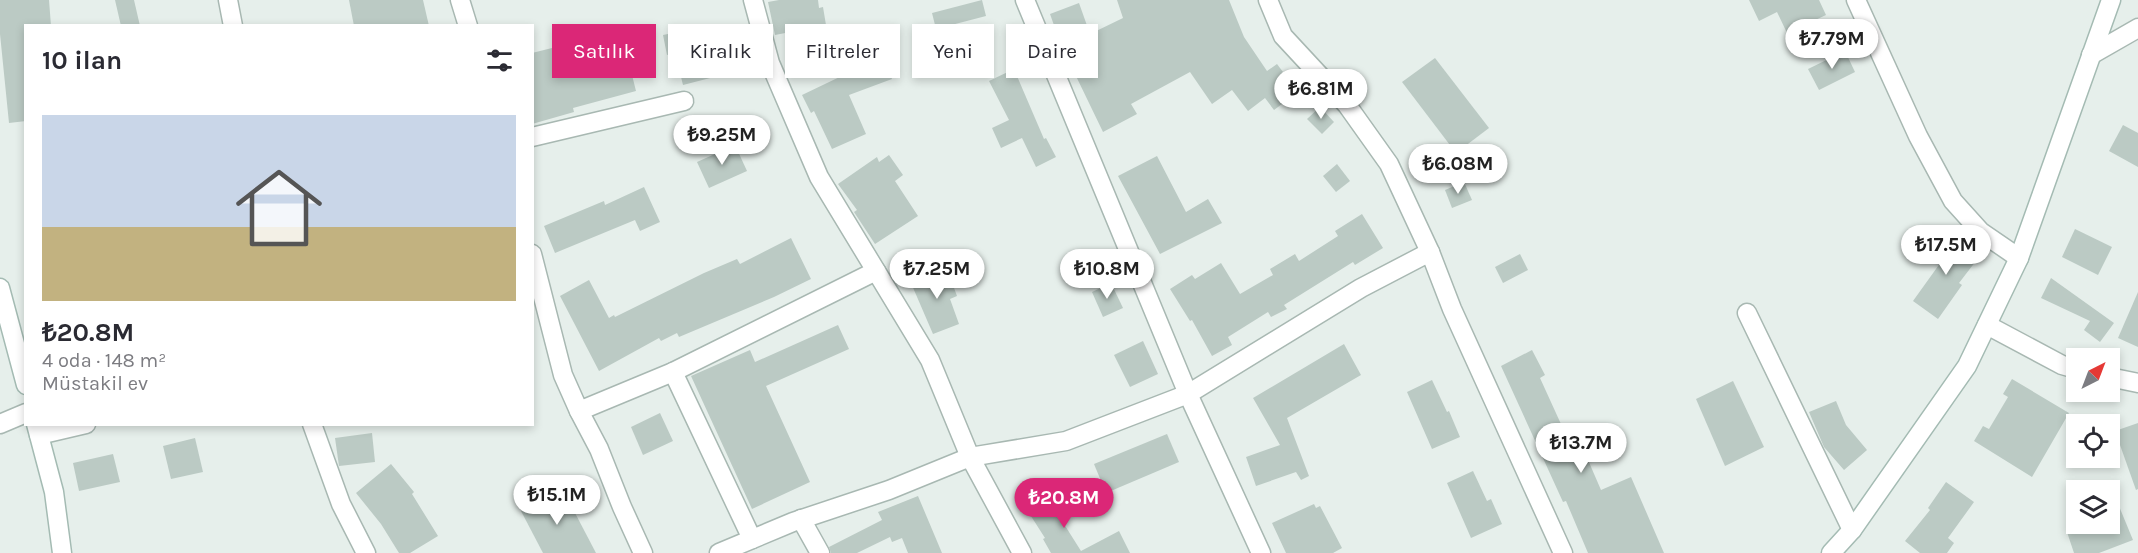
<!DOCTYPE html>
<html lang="tr">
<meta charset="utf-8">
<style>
body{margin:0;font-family:Karla,sans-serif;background:#f2f2f3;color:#2b2b33;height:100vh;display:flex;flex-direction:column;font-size:22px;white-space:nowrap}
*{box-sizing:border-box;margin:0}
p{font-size:20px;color:#7c7c81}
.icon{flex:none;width:33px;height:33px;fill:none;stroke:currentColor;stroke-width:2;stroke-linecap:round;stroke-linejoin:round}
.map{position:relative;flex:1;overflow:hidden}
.panel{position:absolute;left:24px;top:24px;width:510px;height:402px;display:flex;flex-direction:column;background:#fff;border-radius:0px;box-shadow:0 3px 9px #0003}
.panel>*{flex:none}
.guide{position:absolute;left:552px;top:24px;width:570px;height:54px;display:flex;gap:12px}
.needle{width:39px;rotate:42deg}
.controls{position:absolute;left:2066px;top:348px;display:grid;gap:12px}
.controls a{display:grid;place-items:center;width:54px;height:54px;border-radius:0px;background:#fff;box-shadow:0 3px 9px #0003;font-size:30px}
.price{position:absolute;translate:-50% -51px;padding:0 14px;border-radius:21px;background:#fff;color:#222;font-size:20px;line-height:39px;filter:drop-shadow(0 2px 3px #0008)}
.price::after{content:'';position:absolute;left:50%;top:36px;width:18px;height:14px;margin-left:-9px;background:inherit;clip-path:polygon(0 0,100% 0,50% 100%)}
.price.on{background:#db2777;color:#fff}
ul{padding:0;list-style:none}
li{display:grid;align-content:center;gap:12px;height:318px;padding:0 18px}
li span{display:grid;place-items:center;height:186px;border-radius:0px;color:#555}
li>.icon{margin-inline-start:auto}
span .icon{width:108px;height:108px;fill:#fffc;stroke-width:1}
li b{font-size:26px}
h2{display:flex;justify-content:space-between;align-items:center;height:72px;padding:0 18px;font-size:26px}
.tag{padding:0 21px;border-radius:0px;background:#fff;box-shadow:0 3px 9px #0003;font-size:21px;line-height:54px}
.tag.on{background:#db2777;color:#fff}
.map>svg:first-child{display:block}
.building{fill:#bbcac4}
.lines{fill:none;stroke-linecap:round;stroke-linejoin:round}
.street-casing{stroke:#a8b8b2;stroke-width:21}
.secondary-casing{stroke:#a4bbb3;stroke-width:21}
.street{stroke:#fff;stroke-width:18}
.secondary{stroke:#fff;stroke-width:18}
</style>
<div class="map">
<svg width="2138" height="553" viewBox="0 0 2138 553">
<rect width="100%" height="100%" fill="#e6efeb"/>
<g class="building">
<path d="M 0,0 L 49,0 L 51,26 L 26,26 L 26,121 L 9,123 L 0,34 Z"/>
<path d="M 115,0 L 134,0 L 140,26 L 121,26 Z"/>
<path d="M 349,0 L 423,0 L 429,26 L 354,26 Z"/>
<path d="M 779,0 L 818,0 L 819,8 L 823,7 L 826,25 L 775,35 L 768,2 Z"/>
<path d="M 982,0 L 986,16 L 936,29 L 932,13 Z"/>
<path d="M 1117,0 L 1229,0 L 1244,37 L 1267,71 L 1277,64 L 1298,92 L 1274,110 L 1265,98 L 1248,111 L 1232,90 L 1212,104 L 1190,72 L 1131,104 L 1137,114 L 1103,132 L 1061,45 L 1050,14 L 1079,3 L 1090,34 L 1123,18 Z"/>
<path d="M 1749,0 L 1819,0 L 1826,15 L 1787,33 L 1777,12 L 1759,21 Z"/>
<path d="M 702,27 L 708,51 L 712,50 L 718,76 L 683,85 L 675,53 L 667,55 L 663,35 Z"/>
<path d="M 624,43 L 636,91 L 573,108 L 574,112 L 532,124 L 532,53 L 552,48 L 555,60 Z"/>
<path d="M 1845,51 L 1855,72 L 1819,90 L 1808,69 Z"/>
<path d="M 884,57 L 892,79 L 849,95 L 866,134 L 832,149 L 814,111 L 811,113 L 802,95 L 850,72 L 849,70 Z"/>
<path d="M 1435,58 L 1489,128 L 1456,153 L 1402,82 Z"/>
<path d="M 1014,69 L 1044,139 L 1046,138 L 1056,157 L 1036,167 L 1022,138 L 1001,148 L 992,128 L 1009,120 L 989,81 Z"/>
<path d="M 1320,107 L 1334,122 L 1322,134 L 1307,119 Z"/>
<path d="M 2123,125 L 2138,133 L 2138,167 L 2109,151 Z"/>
<path d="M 735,145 L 747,171 L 709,188 L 697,162 Z"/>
<path d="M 889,155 L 903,175 L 895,181 L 918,216 L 875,244 L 854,212 L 857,210 L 838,184 L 877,157 L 879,162 Z"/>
<path d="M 1157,156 L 1186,212 L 1208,199 L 1222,223 L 1160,254 L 1118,176 Z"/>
<path d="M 1337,164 L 1350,181 L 1336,192 L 1323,176 Z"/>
<path d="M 1464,182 L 1472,200 L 1452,208 L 1445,190 Z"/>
<path d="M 644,187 L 660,222 L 640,231 L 635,220 L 555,253 L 544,226 L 604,201 L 605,205 Z"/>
<path d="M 1362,214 L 1383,248 L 1355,265 L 1353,262 L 1284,305 L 1287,309 L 1271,317 L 1268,312 L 1228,337 L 1232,345 L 1212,356 L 1192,320 L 1190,321 L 1170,289 L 1192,275 L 1195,279 L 1221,263 L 1240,294 L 1273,275 L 1270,269 L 1295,254 L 1299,261 L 1338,236 L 1335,231 Z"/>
<path d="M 2075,229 L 2112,247 L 2098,275 L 2062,257 Z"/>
<path d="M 1948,233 L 1979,257 L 1959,283 L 1962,285 L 1938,319 L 1913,301 L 1941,262 L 1932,255 Z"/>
<path d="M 791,238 L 811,279 L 774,297 L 679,337 L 677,333 L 661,341 L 659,338 L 599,371 L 560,296 L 589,280 L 609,318 L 614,315 L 615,317 L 704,273 L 737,259 L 740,264 Z"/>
<path d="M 1520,254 L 1528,270 L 1503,283 L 1495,267 Z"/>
<path d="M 947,269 L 957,296 L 950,299 L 959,324 L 933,334 L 911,283 Z"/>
<path d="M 2051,278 L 2114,323 L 2100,342 L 2084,330 L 2090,321 L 2041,298 Z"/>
<path d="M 1111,283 L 1123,308 L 1103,317 L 1092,292 Z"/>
<path d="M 2138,292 L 2138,347 L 2118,338 Z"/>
<path d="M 838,325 L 849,349 L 766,386 L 810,482 L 752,509 L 691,376 L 750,350 L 755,362 Z"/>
<path d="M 1143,341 L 1158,374 L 1130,387 L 1114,355 Z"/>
<path d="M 1344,344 L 1361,375 L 1287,418 L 1309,476 L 1301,480 L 1296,472 L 1256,486 L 1246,457 L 1280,445 L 1253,398 Z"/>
<path d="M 1532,350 L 1545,375 L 1540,378 L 1576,457 L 1585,453 L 1601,490 L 1631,477 L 1664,553 L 1588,553 L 1566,501 L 1563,502 L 1501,366 Z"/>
<path d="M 2012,379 L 2069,413 L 2032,477 L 1974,441 L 1983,426 L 1989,429 L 2008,397 L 2003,394 Z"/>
<path d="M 1432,380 L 1447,412 L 1449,411 L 1460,437 L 1432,449 L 1407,392 Z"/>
<path d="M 1733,381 L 1764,447 L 1725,466 L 1696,399 Z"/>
<path d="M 1836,401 L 1846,425 L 1867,450 L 1844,470 L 1824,447 L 1809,412 Z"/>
<path d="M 660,413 L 673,441 L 643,455 L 631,427 Z"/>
<path d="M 2138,423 L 2138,489 L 2136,490 L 2115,431 Z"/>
<path d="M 372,433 L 375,462 L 339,466 L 335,438 Z"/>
<path d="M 1167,434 L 1179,462 L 1106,493 L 1094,464 Z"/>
<path d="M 195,438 L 203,472 L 171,479 L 163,446 Z"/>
<path d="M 113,454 L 120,482 L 79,491 L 73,463 Z"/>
<path d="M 391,464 L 414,492 L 412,494 L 438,536 L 410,553 L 399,553 L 381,524 L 356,493 Z"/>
<path d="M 1473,471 L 1487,501 L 1491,499 L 1502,524 L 1471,538 L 1447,483 Z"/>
<path d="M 1946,482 L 1974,502 L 1948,538 L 1954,543 L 1947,553 L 1920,553 L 1905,541 L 1930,510 L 1928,508 Z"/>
<path d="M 2109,482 L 2133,540 L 2099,553 L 2074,553 L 2067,532 L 2091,524 L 2109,524 Z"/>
<path d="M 1040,486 L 1081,551 L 1119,531 L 1130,553 L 1051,553 L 1043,539 L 1045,538 L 1020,499 Z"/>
<path d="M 563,490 L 596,553 L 543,553 L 521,511 Z"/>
<path d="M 918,496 L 942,553 L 908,553 L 902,538 L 892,542 L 890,537 L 857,553 L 831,553 L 829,547 L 882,520 L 878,512 Z"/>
<path d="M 1314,504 L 1316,508 L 1320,506 L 1342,548 L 1333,553 L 1286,553 L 1272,523 Z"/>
</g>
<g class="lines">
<defs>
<g id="street">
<path d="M 228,0 L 233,26"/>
<path d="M 460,0 L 468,26"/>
<path d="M 753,0 L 770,63 L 819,177 L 930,360 L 970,457 L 1022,553"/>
<path d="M 1025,0 L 1188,394 L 1261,553"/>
<path d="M 1268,0 L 1283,36 L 1347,105 L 1389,164 L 1430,252 L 1452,309 L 1563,553"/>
<path d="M 1856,0 L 1918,136 L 1953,201 L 1981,232 L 2019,258"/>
<path d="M 2091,55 L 2138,28"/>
<path d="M 532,137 L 684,101"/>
<path d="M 532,254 L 563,375 L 579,411 L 673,372 L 876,271"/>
<path d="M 1747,313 L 1852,530"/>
<path d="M 1987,325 L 2062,365 L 2076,369"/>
<path d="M 673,372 L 752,539"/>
<path d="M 2109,377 L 2138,383"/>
<path d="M 579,411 L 599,449 L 622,507 L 643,553"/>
<path d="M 0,424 L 26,413"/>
<path d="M 312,424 L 341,504 L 366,553"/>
<path d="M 39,435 L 86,424"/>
<path d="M 801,519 L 820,553"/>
<path d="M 719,553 L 793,522 L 889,490 L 970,457 L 1066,441 L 1188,394 L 1361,288 L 1430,252"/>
</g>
<g id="secondary">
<path d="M 0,288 L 26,385"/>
<path d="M 36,424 L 54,492 L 62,553"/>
<path d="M 1831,553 L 1852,530 L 1967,366 L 2019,258 L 2111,0"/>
</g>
</defs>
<use href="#street" class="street-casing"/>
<use href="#secondary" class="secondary-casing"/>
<use href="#street" class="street"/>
<use href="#secondary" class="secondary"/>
</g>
</svg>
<div class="controls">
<a><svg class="needle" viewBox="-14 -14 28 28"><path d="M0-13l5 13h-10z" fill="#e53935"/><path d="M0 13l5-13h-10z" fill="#7c7c81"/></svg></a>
<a><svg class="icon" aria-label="locate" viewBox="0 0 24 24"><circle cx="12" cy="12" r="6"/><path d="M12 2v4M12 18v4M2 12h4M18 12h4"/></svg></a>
<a><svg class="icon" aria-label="layers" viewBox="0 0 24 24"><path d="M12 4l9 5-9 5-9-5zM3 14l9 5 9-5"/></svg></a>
</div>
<b class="price" style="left:1832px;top:70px">₺7.79M</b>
<b class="price" style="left:1321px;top:120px">₺6.81M</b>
<b class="price" style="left:722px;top:166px">₺9.25M</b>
<b class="price" style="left:1458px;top:195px">₺6.08M</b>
<b class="price" style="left:1946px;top:276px">₺17.5M</b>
<b class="price" style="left:937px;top:300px">₺7.25M</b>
<b class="price" style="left:1107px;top:300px">₺10.8M</b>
<b class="price" style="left:1581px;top:474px">₺13.7M</b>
<b class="price" style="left:557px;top:526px">₺15.1M</b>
<b class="price on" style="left:1064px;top:529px">₺20.8M</b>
<div class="guide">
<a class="tag on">Satılık</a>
<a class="tag">Kiralık</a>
<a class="tag">Filtreler</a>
<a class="tag">Yeni</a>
<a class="tag">Daire</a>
</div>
<section class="panel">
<h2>10 ilan<svg class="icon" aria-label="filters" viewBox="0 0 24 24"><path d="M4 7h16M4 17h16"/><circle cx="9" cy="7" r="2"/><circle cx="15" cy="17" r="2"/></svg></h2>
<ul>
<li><span style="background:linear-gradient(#c9d6e8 60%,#c2b280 0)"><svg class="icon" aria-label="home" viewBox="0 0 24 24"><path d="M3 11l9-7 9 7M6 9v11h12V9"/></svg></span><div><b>₺20.8M</b><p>4 oda · 148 m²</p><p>Müstakil ev</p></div></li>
</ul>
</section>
</div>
